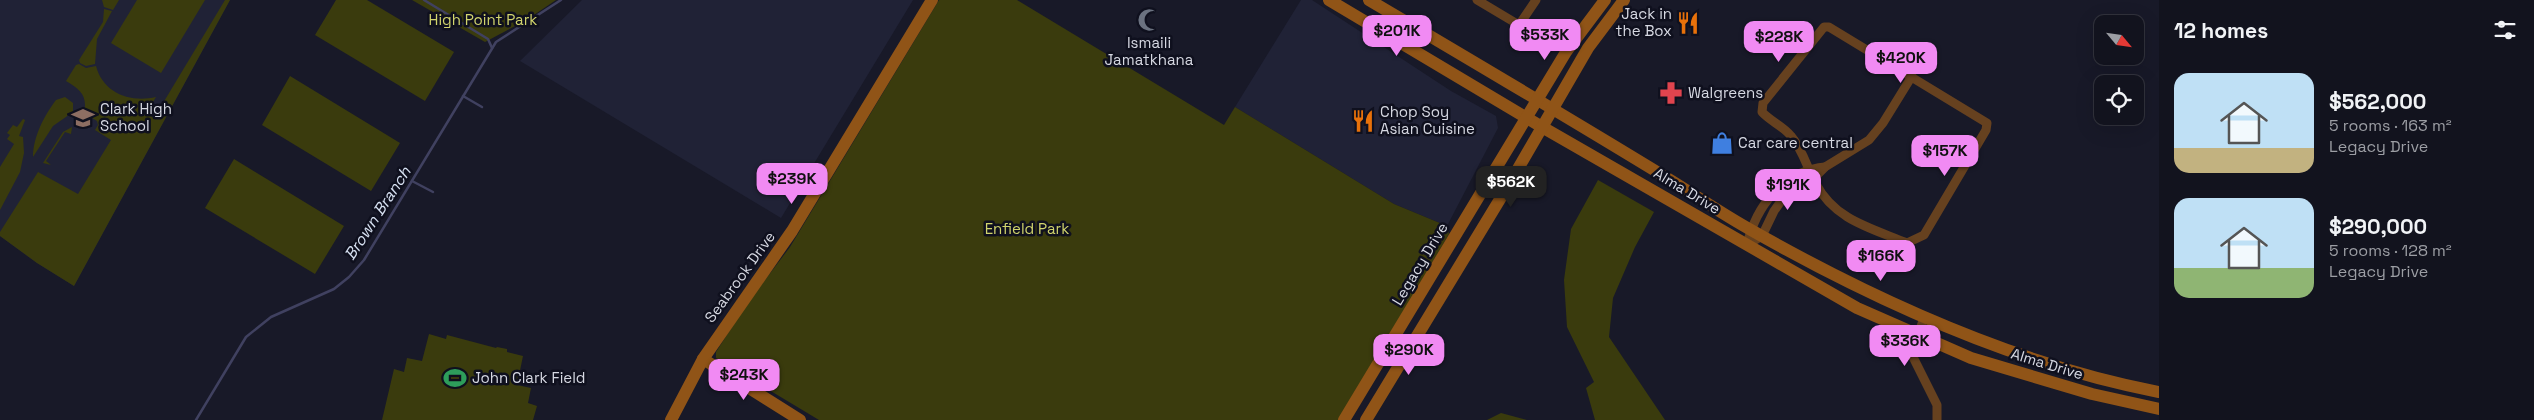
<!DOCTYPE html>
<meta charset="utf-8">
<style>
body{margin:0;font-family:"Space Grotesk",sans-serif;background:#1f202b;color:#f1f3f6;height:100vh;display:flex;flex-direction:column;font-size:19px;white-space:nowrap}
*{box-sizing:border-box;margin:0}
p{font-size:16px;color:#9c9ea4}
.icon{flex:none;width:28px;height:28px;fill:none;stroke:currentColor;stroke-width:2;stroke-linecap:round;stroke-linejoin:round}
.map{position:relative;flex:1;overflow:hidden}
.side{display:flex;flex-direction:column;background:#12131e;width:375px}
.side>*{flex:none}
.needle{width:32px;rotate:119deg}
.tools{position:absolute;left:2094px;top:15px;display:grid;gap:10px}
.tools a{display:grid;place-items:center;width:50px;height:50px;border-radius:10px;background:#12131e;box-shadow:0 5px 20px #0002,0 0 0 1px #31323c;font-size:25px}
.price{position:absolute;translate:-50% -42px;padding:0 11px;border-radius:10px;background:#f18af3;color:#111;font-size:16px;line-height:32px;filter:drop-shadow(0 1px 2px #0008)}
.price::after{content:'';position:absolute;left:50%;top:30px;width:15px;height:11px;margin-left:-8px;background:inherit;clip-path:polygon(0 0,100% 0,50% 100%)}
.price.selected{background:#222;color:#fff}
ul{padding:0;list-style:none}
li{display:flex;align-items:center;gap:15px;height:125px;padding:0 15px}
li span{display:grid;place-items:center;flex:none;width:140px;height:100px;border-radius:15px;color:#555}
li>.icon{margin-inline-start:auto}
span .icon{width:60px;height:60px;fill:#fffc;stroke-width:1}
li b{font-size:21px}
h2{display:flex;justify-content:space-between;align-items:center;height:60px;padding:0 15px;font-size:21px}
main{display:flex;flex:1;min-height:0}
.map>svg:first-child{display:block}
.built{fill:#202236}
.green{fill:#3a3b0d}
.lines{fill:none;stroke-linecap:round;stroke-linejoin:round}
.stream{stroke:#404160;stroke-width:2.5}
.street{stroke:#66411f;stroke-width:9}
.secondary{stroke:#905417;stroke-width:12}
.labels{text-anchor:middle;stroke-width:5;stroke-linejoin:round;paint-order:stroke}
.poi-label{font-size:15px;fill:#d6d8e2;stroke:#0f101e;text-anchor:start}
.park-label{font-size:15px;fill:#d1d46d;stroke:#0f101e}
.street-label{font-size:15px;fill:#d6d8e2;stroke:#0f101e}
.water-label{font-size:16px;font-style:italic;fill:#d7e1f2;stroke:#0f101e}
</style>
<main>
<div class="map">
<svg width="2159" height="420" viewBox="0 0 2159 420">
<rect width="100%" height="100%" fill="#181928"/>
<g class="built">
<path d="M 0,0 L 230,0 L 74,286 L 37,263 L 0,236 Z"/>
<path d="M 582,0 L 913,0 L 781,218 L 520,61 Z"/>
<path d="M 1301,0 L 1312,0 L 1451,91 L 1496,116 L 1498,128 L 1447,226 L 1394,204 L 1235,107 Z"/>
</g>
<g class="green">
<path d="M 102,0 L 119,0 L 113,10 L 104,7 Z"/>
<path d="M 137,0 L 205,0 L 161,73 L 111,43 Z"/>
<path d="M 225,0 L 230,0 L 74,286 L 37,263 L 0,236 L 0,232 L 38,172 L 78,194 L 111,140 L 95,130 L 98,125 L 97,121 L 84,113 C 88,96 80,89 66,81 L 76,65 L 79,64 L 86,68 L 96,66 C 103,93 130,103 156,97 L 146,113 L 154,118 Z"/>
<path d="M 336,0 L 367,0 L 454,52 L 425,101 L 315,35 Z"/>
<path d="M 412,0 L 556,0 L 528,19 L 485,42 Z"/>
<path d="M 939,0 L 1017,0 L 1224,125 L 1235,107 L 1394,204 L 1447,226 L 1449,234 L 1339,420 L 819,420 L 716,358 L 716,352 L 746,305 L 790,247 Z"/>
<path d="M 104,9 L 112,11 L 97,39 L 95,64 L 86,66 L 80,63 L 79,60 L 103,22 Z"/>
<path d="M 290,76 L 400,143 L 371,191 L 262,125 Z"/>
<path d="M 65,97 L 73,103 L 73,112 L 53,126 L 33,157 C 33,137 44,116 56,100 Z"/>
<path d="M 23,119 L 25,120 L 19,136 L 23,137 L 24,153 L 20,172 L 0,210 L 0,167 L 14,144 L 7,139 L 10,135 L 7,133 L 13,125 L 17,127 Z"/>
<path d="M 72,127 L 71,134 L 65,132 L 46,161 L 51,165 L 43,163 L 63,132 Z"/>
<path d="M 234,159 L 344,226 L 315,274 L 205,208 Z"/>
<path d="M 1598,180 L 1654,212 L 1635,247 L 1613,298 L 1609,337 L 1665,420 L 1595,420 L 1586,388 L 1594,382 L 1567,327 L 1564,280 L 1571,229 Z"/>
<path d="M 429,334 L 446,339 L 447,335 L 496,348 L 497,347 L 507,349 L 507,352 L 523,356 L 517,385 L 531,388 L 528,403 L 537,406 L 533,420 L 382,420 L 394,369 L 404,372 L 407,358 L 422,361 Z"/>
<path d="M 1501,413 L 1527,420 L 1487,420 Z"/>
</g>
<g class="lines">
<g class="stream">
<path d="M 424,0 L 488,39 L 492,48"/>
<path d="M 463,96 L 482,107"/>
<path d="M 412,181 L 433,192"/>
<path d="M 196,420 L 246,337 L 271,317 L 334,289 L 349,277 L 364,260 L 496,42 L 561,0"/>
</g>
<g class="street">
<path d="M 1477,0 L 1519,25 L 1536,0"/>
<path d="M 1824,27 L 1829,27 L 1987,123 L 1986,130 L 1924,235 L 1907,243 C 1871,228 1835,220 1816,184 C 1807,168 1803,150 1791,136 C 1783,126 1770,121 1762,112 L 1763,103 Z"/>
<path d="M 1747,245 L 1762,236 L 1774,211 L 1784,197 L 1813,179 L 1825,167 L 1869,140 L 1883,123 L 1912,76"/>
<path d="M 1747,245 C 1756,206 1783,171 1825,167"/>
<path d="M 1924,317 L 1912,355 L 1937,405 L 1937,420"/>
</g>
<g class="secondary">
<path d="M 1329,0 L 1542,127 L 1857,308 L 1971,358 L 2092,394 L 2159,409"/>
<path d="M 1369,0 C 1469,59 1569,118 1667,178 C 1695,195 1722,214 1751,230 C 1876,301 2017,365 2159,392"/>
<path d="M 703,359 L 800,420"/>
<path d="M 671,420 L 703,359 L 792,231 L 932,0"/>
<path d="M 1344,420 L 1566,52 L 1605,0"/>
<path d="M 1366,420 L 1508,186 L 1588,48 L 1624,0"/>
</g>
</g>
<defs>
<symbol id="mosque-bare" viewBox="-9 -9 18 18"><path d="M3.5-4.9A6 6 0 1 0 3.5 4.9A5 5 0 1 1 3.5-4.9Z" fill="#6b7280" stroke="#0f101e" stroke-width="2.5" paint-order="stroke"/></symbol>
<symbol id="restaurant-bare" viewBox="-9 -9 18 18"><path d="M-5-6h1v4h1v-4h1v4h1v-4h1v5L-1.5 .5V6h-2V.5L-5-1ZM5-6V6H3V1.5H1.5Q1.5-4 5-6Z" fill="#e8710a" stroke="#0f101e" stroke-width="2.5" paint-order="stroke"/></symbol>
<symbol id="pharmacy-bare" viewBox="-9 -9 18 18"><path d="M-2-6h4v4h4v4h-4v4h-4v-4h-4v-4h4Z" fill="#e0444e" stroke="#0f101e" stroke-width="2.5" paint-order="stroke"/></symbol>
<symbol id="school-bare" viewBox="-9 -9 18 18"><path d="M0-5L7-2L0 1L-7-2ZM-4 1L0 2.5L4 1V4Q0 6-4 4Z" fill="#8d6e63" stroke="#0f101e" stroke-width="2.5" paint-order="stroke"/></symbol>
<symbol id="shop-bare" viewBox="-9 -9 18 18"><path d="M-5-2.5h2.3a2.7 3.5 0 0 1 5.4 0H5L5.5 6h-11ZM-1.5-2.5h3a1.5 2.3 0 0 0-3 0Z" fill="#3f7fe0" stroke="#0f101e" stroke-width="2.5" paint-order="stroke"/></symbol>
<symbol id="stadium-bare" viewBox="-9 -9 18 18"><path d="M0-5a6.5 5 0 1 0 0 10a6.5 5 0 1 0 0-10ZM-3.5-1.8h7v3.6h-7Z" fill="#2e9e5b" stroke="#0f101e" stroke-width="2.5" paint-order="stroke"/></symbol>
</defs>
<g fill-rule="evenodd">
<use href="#mosque-bare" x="1133" y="4" width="32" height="32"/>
<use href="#restaurant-bare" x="1672" y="7" width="32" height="32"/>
<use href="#pharmacy-bare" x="1655" y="77" width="32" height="32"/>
<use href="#school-bare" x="67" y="102" width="32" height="32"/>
<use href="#restaurant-bare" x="1347" y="105" width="32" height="32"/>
<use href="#shop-bare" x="1706" y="127" width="32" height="32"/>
<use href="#stadium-bare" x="439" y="362" width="32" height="32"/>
</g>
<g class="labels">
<g class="poi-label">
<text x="1672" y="19" text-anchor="end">Jack in<tspan x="1672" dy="17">the Box</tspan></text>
<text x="1149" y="48" text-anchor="middle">Ismaili<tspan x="1149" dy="17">Jamatkhana</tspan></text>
<text x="1688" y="98">Walgreens</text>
<text x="100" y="114">Clark High<tspan x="100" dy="17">School</tspan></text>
<text x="1380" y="117">Chop Soy<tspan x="1380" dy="17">Asian Cuisine</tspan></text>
<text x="1738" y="148">Car care central</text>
<text x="472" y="383">John Clark Field</text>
</g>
<g class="park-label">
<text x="483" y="25">High Point Park</text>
<text x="1027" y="234">Enfield Park</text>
</g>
<g class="street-label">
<text transform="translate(1687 191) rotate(31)" y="5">Alma Drive</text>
<text transform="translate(1420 264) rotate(-59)" y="5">Legacy Drive</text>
<text transform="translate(740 277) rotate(-54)" y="5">Seabrook Drive</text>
<text transform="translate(2047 364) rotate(17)" y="5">Alma Drive</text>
</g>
<g class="water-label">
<text transform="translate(377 213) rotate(-57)" y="6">Brown Branch</text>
</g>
</g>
</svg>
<div class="tools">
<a><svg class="needle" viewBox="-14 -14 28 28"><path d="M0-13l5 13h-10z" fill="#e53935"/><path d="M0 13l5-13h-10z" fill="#9c9ea4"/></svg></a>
<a><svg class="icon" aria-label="locate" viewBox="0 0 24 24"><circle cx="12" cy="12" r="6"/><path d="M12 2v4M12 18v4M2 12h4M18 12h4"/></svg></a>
</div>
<b class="price" style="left:1397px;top:57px">$201K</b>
<b class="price" style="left:1545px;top:61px">$533K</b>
<b class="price" style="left:1779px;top:63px">$228K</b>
<b class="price" style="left:1901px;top:84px">$420K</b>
<b class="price" style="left:1945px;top:177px">$157K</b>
<b class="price" style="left:792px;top:205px">$239K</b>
<b class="price selected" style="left:1511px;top:208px">$562K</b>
<b class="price" style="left:1788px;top:211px">$191K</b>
<b class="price" style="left:1881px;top:282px">$166K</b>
<b class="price" style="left:1905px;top:367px">$336K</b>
<b class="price" style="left:1409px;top:376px">$290K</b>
<b class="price" style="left:744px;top:401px">$243K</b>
</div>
<section class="side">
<h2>12 homes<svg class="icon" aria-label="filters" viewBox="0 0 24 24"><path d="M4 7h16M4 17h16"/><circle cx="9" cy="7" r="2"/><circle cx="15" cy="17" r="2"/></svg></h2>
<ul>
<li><span style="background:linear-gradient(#bfe0f5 75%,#c2b280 0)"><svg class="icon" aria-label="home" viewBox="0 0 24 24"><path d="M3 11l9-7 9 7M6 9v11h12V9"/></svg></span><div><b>$562,000</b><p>5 rooms · 163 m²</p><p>Legacy Drive</p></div></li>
<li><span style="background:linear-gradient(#bfe0f5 70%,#8fb573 0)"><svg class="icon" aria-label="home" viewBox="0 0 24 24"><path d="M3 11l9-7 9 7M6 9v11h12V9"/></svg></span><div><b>$290,000</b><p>5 rooms · 128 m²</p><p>Legacy Drive</p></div></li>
</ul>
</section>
</main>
